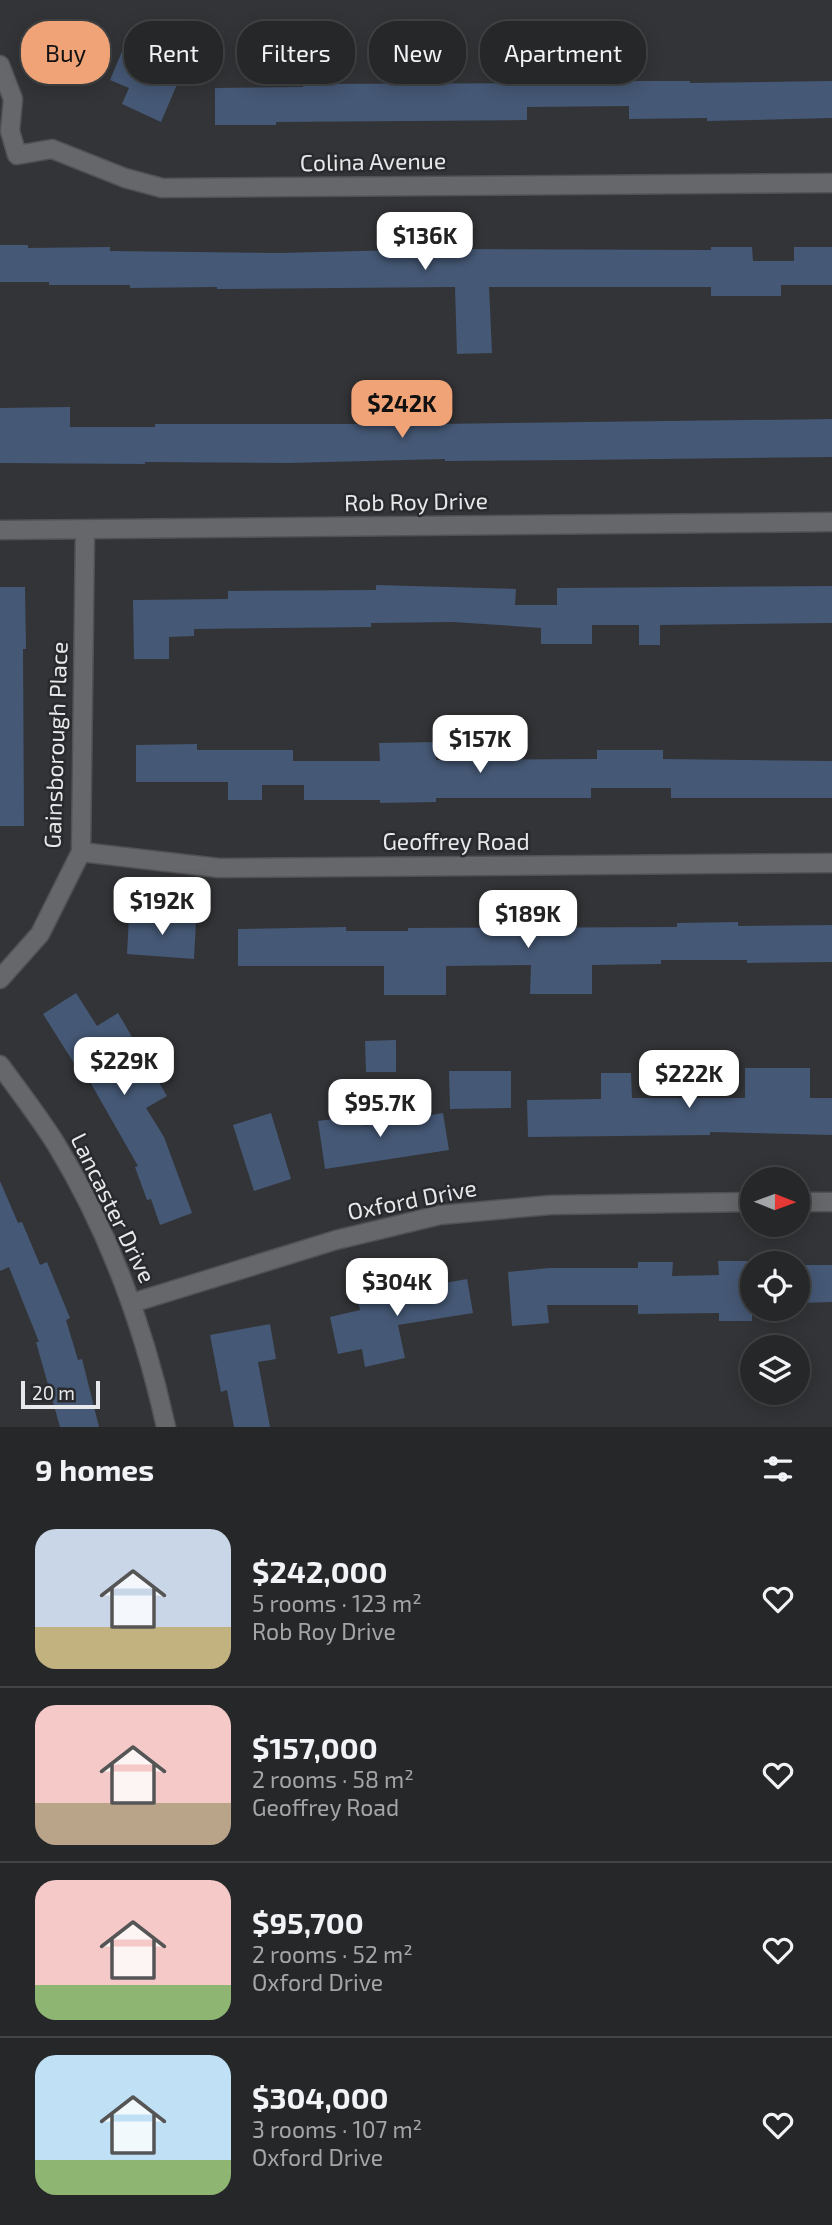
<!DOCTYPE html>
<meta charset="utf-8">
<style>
body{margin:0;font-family:"Exo 2",sans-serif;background:#2e2f31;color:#f1f3f6;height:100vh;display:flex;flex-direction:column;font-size:26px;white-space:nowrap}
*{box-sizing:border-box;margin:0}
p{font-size:23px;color:#a4a5a8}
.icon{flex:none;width:38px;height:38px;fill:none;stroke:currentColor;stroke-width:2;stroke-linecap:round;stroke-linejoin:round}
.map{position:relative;height:1427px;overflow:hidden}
.panel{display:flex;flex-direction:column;background:#262729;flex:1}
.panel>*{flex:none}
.banner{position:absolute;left:21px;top:21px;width:791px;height:63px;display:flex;gap:14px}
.needle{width:46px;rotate:91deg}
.controls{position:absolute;left:740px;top:1167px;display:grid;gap:14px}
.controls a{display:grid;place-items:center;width:70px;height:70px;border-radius:50%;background:#262729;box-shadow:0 4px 18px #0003,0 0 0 2px #424446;font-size:35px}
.scale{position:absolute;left:21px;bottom:18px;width:79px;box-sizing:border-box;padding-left:7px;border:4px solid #e7e8e9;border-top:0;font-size:19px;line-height:24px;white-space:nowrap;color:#e7e8e9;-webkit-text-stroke:5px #292a2d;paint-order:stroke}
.price{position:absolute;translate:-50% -60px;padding:0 16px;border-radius:14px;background:#fff;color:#222;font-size:23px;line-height:46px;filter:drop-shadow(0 2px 4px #0008)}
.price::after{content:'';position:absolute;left:50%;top:42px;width:21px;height:16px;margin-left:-10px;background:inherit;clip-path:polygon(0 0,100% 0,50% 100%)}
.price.current{background:#efa377;color:#111}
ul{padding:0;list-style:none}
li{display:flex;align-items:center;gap:21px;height:175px;padding:0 35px}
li+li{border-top:2px solid #424446}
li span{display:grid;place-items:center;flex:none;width:196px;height:140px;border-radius:21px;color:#555}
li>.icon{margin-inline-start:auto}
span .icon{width:84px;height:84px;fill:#fffc;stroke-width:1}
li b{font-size:30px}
h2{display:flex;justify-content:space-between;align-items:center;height:84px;padding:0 35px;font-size:30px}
.tag{padding:0 24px;border-radius:28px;background:#262729;box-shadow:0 4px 18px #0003,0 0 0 2px #424446;font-size:24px;line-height:63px}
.tag.current{background:#efa377;color:#111}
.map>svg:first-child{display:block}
.building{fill:#455875}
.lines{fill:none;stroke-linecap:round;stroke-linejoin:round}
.minor-casing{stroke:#505153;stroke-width:21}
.minor{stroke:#65676a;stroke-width:18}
.labels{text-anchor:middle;stroke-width:5;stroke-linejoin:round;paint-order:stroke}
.street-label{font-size:23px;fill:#e7e8e9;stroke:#292a2d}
</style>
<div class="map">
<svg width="832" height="1427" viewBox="0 0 832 1427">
<rect width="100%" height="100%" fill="#333437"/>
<g class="building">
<path d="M 123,49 L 181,75 L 161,122 L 122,104 L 129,88 L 110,80 Z"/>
<path d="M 544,69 L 606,69 L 606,81 L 690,81 L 690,83 L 832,81 L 832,118 L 707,121 L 707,118 L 629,119 L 629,106 L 527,107 L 527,120 L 276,122 L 276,125 L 215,125 L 215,88 L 303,87 L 303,84 L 544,83 Z"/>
<path d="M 0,245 L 28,245 L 28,248 L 110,247 L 110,251 L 278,253 L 444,249 L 711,250 L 711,247 L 752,247 L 753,261 L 794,261 L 794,247 L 832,247 L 832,285 L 781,285 L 781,296 L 711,296 L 711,287 L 489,287 L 492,353 L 457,354 L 455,287 L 217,289 L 217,287 L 130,288 L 130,285 L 49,285 L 49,282 L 0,282 Z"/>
<path d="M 372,404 L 435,404 L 436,424 L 832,419 L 832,457 L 580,460 L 445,461 L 445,459 L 289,463 L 145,462 L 145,464 L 0,463 L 0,408 L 70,407 L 70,427 L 155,427 L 155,424 L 372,424 Z"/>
<path d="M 376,585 L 516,589 L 515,605 L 557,605 L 557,588 L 832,586 L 832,623 L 660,625 L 660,645 L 639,645 L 639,625 L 592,625 L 592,644 L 541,644 L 541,628 L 454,622 L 371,623 L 371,627 L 194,629 L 194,636 L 169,637 L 169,659 L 134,659 L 133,600 L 228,599 L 228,591 L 376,590 Z"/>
<path d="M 0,587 L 25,587 L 26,649 L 23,649 L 24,826 L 0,826 Z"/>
<path d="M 436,742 L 436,760 L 597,759 L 597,750 L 663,750 L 663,759 L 832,761 L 832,798 L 671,798 L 671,788 L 591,788 L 591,798 L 436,798 L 436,802 L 380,803 L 380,800 L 304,800 L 304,785 L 262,785 L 262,800 L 228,800 L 228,782 L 136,782 L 136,745 L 197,744 L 197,750 L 293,750 L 293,761 L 380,761 L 379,743 Z"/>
<path d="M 129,916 L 196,920 L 194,959 L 127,954 Z"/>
<path d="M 738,922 L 738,926 L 832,925 L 832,962 L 747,963 L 747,960 L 661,960 L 661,964 L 592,965 L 592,994 L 530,994 L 531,965 L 446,966 L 446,995 L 384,995 L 384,966 L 238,966 L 238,929 L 346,927 L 346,931 L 408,931 L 408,928 L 677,927 L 677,923 Z"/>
<path d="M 76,993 L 97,1026 L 118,1013 L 167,1096 L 146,1108 L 164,1137 L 192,1213 L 160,1225 L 151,1199 L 147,1200 L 135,1167 L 138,1166 L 81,1066 L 77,1068 L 43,1014 Z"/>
<path d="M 396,1040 L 396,1072 L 366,1072 L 365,1041 Z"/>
<path d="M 745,1068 L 810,1068 L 810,1098 L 832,1098 L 832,1135 L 710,1132 L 710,1135 L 528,1137 L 527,1100 L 601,1099 L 601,1073 L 631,1073 L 632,1098 L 745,1098 Z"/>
<path d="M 449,1071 L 511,1071 L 511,1108 L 450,1109 Z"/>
<path d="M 271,1113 L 291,1179 L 254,1191 L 233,1125 Z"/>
<path d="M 443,1113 L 449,1150 L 325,1169 L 318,1121 L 362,1115 L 364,1126 Z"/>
<path d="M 0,1181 L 18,1223 L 22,1222 L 40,1265 L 47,1262 L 70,1318 L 66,1320 L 78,1360 L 82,1359 L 99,1427 L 60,1427 L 36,1342 L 39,1342 L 9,1267 L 0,1271 Z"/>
<path d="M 718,1261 L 752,1261 L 752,1321 L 719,1321 L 719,1313 L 638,1314 L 638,1305 L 547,1305 L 549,1323 L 512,1326 L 508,1272 L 549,1268 L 638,1268 L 638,1262 L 673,1262 L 672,1276 L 719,1275 Z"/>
<path d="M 798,1265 L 832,1265 L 832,1302 L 798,1303 Z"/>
<path d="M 467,1279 L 473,1313 L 398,1325 L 405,1358 L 365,1367 L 362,1349 L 338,1354 L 330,1317 L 360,1310 L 357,1298 L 402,1288 L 402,1286 L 439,1280 L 439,1284 Z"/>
<path d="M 270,1324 L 276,1359 L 258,1362 L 270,1427 L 234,1427 L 227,1390 L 221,1392 L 210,1335 Z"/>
</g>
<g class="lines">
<defs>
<g id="minor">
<path d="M 0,65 L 13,99 L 10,131 L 17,155 L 52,149 L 125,178 L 162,188 L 832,183"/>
<path d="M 0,530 L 832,522"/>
<path d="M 81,852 L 219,868 L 832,863"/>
<path d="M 0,979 L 40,934 L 81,852 L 85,530"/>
<path d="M 0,1065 C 19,1091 39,1117 56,1144 C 109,1231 144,1327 166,1427"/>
<path d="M 798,1202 L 832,1202"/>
<path d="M 132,1303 L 336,1240 L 440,1215 L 550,1205 L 752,1202"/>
</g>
</defs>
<use href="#minor" class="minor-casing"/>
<use href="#minor" class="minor"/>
</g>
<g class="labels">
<g class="street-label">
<text transform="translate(373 162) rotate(-1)" y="8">Colina Avenue</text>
<text transform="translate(416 502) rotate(-1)" y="8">Rob Roy Drive</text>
<text transform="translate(56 745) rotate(-88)" y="8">Gainsborough Place</text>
<text x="456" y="850">Geoffrey Road</text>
<text transform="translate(412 1200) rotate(-11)" y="8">Oxford Drive</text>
<text transform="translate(113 1208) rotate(64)" y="8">Lancaster Drive</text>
</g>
</g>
</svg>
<div class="controls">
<a><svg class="needle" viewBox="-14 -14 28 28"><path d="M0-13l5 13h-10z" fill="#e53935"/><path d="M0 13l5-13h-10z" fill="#a4a5a8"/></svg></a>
<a><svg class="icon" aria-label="locate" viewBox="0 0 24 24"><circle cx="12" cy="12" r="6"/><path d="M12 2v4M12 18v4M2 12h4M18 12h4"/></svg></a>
<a><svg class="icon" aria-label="layers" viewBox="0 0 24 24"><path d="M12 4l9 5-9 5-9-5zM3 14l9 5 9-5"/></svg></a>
</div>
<div class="scale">20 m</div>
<b class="price" style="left:425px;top:272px">$136K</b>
<b class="price current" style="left:402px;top:440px">$242K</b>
<b class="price" style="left:480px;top:775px">$157K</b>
<b class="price" style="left:162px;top:937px">$192K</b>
<b class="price" style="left:528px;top:950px">$189K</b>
<b class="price" style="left:124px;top:1097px">$229K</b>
<b class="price" style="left:689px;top:1110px">$222K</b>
<b class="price" style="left:380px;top:1139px">$95.7K</b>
<b class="price" style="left:397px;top:1318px">$304K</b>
<div class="banner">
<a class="tag current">Buy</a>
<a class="tag">Rent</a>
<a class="tag">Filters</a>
<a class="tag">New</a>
<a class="tag">Apartment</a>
</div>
</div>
<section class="panel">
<h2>9 homes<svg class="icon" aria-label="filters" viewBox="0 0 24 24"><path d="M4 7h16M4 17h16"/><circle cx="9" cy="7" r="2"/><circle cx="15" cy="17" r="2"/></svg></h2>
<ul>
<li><span style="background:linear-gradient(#c9d6e8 70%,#c2b280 0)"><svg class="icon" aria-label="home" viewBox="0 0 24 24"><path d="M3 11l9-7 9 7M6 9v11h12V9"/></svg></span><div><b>$242,000</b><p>5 rooms · 123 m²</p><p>Rob Roy Drive</p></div><svg class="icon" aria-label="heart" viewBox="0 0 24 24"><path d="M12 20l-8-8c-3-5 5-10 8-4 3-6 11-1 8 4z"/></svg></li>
<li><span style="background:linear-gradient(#f6c9c9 70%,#b9a48a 0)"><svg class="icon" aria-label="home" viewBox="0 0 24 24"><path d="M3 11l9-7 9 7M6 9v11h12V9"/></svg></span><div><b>$157,000</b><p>2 rooms · 58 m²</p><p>Geoffrey Road</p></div><svg class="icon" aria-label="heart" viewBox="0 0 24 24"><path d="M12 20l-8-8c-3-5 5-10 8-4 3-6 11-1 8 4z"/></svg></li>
<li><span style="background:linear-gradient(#f6c9c9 75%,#8fb573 0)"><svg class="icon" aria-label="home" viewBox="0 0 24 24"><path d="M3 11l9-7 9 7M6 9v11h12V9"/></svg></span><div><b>$95,700</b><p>2 rooms · 52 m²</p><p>Oxford Drive</p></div><svg class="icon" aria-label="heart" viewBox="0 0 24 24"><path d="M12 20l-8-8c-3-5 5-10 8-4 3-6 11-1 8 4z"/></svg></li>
<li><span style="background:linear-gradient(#bfe0f5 75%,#8fb573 0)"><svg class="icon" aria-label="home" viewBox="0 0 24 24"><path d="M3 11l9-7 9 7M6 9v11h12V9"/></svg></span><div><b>$304,000</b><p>3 rooms · 107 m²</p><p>Oxford Drive</p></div><svg class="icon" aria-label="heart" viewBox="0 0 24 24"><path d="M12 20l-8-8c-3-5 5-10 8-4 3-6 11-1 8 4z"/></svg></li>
</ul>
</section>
